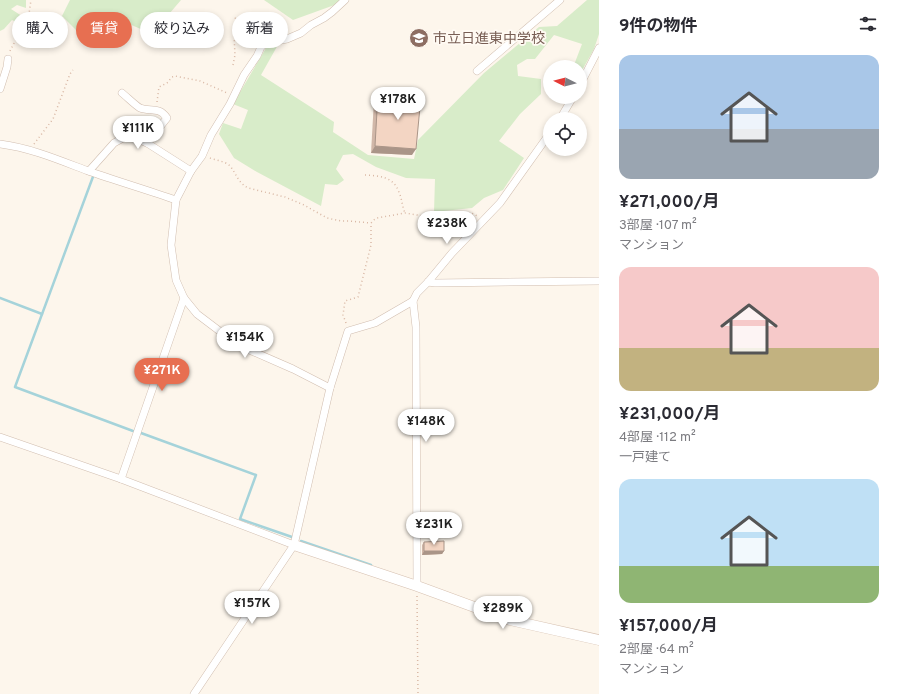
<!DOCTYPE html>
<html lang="ja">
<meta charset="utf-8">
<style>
body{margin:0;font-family:Overpass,"Noto Sans JP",sans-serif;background:#f2f2f3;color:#2b2b33;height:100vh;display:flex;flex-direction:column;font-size:15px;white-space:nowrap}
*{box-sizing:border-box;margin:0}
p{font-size:13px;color:#7c7c81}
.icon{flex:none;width:22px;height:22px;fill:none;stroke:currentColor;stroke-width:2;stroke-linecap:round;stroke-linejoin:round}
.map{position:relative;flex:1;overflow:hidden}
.details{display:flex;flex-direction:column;background:#fff;width:300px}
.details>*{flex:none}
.guide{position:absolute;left:12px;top:12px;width:380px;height:36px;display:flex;gap:8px}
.needle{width:26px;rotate:276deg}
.fabs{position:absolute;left:543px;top:60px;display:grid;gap:8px}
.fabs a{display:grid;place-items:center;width:44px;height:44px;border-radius:50%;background:#fff;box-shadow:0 2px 6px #0003;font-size:20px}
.price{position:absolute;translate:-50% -34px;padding:0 9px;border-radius:14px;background:#fff;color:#222;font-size:13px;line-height:26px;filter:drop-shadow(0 1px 2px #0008)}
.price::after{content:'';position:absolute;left:50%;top:24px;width:12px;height:9px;margin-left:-6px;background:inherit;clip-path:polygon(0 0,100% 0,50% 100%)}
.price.selected{background:#e76f51;color:#fff}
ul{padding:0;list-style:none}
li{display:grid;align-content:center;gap:8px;height:212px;padding:0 20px}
li span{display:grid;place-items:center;height:124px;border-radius:12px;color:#555}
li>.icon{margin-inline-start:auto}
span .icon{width:72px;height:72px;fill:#fffc;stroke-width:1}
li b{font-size:17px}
h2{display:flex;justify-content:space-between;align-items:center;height:48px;padding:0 20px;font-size:17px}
.pill{padding:0 14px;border-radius:18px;background:#fff;box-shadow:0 2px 6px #0003;font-size:14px;line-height:36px}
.pill.selected{background:#e76f51;color:#fff}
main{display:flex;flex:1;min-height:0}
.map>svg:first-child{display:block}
.green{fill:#d8ecc9}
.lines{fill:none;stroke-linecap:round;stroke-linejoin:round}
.stream{stroke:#a5d3da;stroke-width:2.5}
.street-casing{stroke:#d1beb0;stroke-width:8}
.secondary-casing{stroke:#d6c0b0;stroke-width:11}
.path{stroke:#d9b8a5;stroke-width:1.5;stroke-dasharray:1 3;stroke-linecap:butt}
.street{stroke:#fff;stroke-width:7}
.secondary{stroke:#fff;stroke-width:10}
.wall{fill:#d1b7a8}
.shaded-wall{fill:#aa9588}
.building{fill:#f3d5c3;stroke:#aa9588}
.labels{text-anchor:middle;stroke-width:3.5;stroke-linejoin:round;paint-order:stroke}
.education-label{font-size:14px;fill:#785e54;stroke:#fffaf3;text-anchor:start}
</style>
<main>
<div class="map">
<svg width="599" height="694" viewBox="0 0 599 694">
<rect width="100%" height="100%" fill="#fdf6ec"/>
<g class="green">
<path d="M 0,0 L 26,0 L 26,8 L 17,5 L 11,9 L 25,18 L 19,29 L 16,22 L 12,20 L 4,29 L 0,31 Z"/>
<path d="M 70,0 L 181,0 L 152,34 L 118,19 L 85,39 L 62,16 Z"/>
<path d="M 264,0 L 343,0 L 340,3 L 293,20 Z"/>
<path d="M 587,0 L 599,0 L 599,34 L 594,49 L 580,74 L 580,67 L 570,67 L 574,65 L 582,44 L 554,35 L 535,59 L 527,59 L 517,65 L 518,76 L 541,79 L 541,94 L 520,114 L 499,141 L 524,158 L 503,190 L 484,198 L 472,208 L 434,212 L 435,179 L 406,178 L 376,167 L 353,154 L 343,155 L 336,169 L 344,180 L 337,185 L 325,184 L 321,206 L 257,172 L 234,158 L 219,134 L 223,123 L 241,129 L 248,110 L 233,104 L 266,48 L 279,43 L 261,75 L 334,122 L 333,132 L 368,155 L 414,159 L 418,140 L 484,73 L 539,27 L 557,26 Z"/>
</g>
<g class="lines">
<g class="stream">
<path d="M 94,174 L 15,387 L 133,431"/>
<path d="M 0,298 L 42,314"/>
<path d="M 141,433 L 256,475 L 240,519 L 292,537"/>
<path d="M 301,541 L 371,565"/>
<path d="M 495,609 L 514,616"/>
</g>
<defs>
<g id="street">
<path d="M 477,71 L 560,0"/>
<path d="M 580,85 L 599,48"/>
<path d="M 0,89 L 7,67 L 8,59"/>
<path d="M 122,93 C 127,97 135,105 140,108 C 150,112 159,106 167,118 L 147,143"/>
<path d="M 560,119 L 573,97"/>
<path d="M 0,144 C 31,148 59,160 88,171 C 117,181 147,190 176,200"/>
<path d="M 89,171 L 114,143 L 123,138 L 133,137 L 147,143 L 191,171"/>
<path d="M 428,282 L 435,283 L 599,281"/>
<path d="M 413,301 L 416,327 L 417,586"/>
<path d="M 330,388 L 293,369 L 238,345 L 197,314 L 184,298 L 176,280 L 171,245 L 176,200 L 191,171 L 202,156 L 211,135 L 230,104 L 244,75 L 257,56 L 261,47 L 266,43 L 287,39 L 301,33 L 311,25 L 324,18 L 332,12 L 345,0"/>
<path d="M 0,437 L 121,479 L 294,545"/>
<path d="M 121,479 L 184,298"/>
<path d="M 194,694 L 294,545 L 330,388 L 348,331 L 375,323 L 413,301 L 417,293 L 428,282 L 452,253 L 500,203 L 550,133"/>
</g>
<path id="secondary" d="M 294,545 L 417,586 L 510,620 L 599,640"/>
</defs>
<use href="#street" class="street-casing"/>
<use href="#secondary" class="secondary-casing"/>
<g class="path">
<path d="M 237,32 L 254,43"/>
<path d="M 10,51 L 29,14 L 31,0"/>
<path d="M 233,65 L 235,55 L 234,35 L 237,32 L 235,15"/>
<path d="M 157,102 L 159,87 L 167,83 L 172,77 L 175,76 L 200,81 L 227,93"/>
<path d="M 34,144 L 53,119 L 70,74 L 73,70"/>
<path d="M 210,158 C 215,160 224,161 229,165 C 236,172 237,182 248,188 L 285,197 L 304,205 L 327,218 L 341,221 L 349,221 L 371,223"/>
<path d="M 365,175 C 379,176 393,176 399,192 C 402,199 402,206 405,213"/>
<path d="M 346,323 L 343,315 L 345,301 L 358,297 L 371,245 L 371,223 L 375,219 L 377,218 L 405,213 L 429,217 L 470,213 L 474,214 L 477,216"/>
<path d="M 417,596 L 418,694"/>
</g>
<use href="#street" class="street"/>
<use href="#secondary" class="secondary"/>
</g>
<g class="wall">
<path d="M 378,93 L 412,155 L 371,153 L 374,100 Z"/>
<path d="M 424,542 L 444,551 L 442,554 L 422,555 L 422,545 Z"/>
</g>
<g class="shaded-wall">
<path d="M 375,146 L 416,149 L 412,155 L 371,153 Z"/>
<path d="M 424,551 L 444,551 L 442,554 L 422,555 Z"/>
</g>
<g class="building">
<path d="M 378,93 L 421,96 L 416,149 L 375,146 Z"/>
<path d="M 444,541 L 444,551 L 424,551 L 424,542 Z"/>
</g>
<defs>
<symbol id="school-disc" viewBox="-11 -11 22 22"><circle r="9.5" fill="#8d6e63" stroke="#fffaf3"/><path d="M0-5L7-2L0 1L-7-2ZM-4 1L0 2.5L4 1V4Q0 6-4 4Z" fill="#fff"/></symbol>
</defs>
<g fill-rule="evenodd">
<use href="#school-disc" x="408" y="27" width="22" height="22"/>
</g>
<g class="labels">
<g class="education-label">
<text x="433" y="43">市立日進東中学校</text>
</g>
</g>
</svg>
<div class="fabs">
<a><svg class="needle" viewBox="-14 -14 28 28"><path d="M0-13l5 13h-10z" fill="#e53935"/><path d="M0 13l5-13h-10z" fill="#7c7c81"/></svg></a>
<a><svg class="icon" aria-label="locate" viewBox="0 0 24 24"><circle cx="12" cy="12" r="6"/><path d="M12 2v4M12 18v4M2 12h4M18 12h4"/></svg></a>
</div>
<b class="price" style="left:398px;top:121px">¥178K</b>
<b class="price" style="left:138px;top:150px">¥111K</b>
<b class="price" style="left:447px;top:245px">¥238K</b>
<b class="price" style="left:245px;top:359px">¥154K</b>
<b class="price selected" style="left:162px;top:392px">¥271K</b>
<b class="price" style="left:426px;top:443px">¥148K</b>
<b class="price" style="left:434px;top:546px">¥231K</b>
<b class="price" style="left:252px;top:625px">¥157K</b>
<b class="price" style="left:503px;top:630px">¥289K</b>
<div class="guide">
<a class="pill">購入</a>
<a class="pill selected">賃貸</a>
<a class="pill">絞り込み</a>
<a class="pill">新着</a>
</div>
</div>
<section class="details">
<h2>9件の物件<svg class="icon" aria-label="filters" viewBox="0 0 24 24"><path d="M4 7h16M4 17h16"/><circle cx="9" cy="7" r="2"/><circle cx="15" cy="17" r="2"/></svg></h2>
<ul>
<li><span style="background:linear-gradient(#a9c7e8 60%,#9aa5b1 0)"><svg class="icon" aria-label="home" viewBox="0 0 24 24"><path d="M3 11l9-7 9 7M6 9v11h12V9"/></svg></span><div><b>¥271,000/月</b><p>3部屋 · 107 m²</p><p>マンション</p></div></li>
<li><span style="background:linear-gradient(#f6c9c9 65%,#c2b280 0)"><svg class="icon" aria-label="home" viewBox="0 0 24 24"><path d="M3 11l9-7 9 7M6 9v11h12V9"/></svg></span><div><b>¥231,000/月</b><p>4部屋 · 112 m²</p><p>一戸建て</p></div></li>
<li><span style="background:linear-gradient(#bfe0f5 70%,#8fb573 0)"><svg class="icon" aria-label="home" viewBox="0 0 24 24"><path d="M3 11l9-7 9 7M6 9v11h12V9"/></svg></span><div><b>¥157,000/月</b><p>2部屋 · 64 m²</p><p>マンション</p></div></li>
</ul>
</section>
</main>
